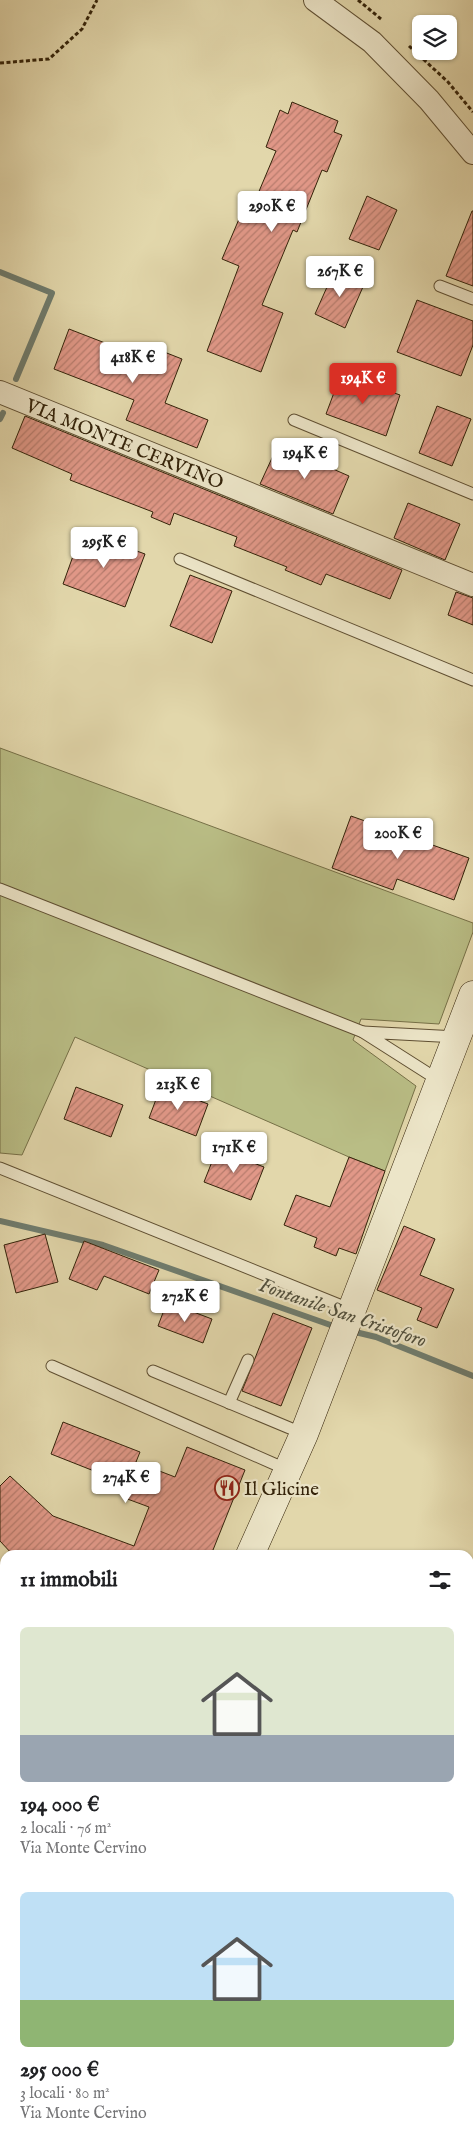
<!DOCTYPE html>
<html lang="it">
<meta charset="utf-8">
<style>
body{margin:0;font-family:"IM FELL English",serif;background:#f2f2f2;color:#202124;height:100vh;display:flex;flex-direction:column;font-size:19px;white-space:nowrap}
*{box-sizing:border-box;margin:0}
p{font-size:16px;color:#757577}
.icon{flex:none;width:28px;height:28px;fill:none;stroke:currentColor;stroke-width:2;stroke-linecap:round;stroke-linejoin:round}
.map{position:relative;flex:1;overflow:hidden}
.sheet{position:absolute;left:0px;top:1550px;width:474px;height:601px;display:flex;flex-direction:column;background:#fff;border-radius:15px 15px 0 0;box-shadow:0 1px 4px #0004}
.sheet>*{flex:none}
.tools{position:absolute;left:412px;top:15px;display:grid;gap:10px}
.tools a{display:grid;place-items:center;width:45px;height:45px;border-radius:8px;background:#fff;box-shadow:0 1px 4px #0004;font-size:25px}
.price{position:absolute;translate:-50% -42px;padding:0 11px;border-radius:5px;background:#fff;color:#222;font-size:16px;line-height:32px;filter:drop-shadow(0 1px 2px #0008)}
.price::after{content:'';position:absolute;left:50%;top:30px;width:15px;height:11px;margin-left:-8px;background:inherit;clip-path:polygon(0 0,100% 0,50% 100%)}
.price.selected{background:#d93025;color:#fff}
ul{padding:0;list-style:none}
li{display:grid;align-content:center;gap:10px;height:265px;padding:0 20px}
li span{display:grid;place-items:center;height:155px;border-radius:8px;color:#555}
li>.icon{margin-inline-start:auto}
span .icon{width:90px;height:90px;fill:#fffc;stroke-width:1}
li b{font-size:21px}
h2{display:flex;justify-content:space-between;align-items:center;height:60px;padding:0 20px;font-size:21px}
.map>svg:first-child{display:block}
.garden{fill:#b9bd85;stroke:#767047}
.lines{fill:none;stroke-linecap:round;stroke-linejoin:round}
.stream{stroke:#6f7c6e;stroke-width:6}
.building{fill:url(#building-hatch);stroke:#332209}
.lane-casing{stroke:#5f4f32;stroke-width:13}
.street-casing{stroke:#5f4f32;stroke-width:24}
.secondary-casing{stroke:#332209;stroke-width:29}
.path{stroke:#332209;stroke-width:3;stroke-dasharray:4 2.5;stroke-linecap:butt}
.lane{stroke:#ece5c8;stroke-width:11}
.street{stroke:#ece5c8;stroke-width:22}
.secondary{stroke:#ece5c8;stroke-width:28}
.labels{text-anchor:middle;stroke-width:4.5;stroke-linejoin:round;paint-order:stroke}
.street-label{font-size:19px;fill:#332209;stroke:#ece5c8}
.poi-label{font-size:19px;fill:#332209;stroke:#ece5c8;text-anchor:start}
.water-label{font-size:20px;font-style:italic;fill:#514f3c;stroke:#ece5c8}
</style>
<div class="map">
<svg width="473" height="2151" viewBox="0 0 473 2151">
<defs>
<pattern id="building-hatch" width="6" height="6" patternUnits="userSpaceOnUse" patternTransform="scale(1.25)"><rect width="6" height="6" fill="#e19888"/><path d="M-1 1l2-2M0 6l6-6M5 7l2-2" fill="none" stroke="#b77c6d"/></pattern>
</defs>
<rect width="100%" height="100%" fill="#e2d7ab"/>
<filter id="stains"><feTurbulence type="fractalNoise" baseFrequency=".004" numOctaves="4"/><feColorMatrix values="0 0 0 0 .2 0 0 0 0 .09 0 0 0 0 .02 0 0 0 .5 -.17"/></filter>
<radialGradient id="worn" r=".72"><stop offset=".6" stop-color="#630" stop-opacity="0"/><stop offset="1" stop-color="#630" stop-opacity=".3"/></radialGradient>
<path class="garden" d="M 0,748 L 473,923 L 473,932 L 439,1024 L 361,1019 L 353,1040 L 416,1086 L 385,1171 L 349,1157 L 75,1037 L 22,1155 L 0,1153 Z"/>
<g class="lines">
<g class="stream">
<path d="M 0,272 L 52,293 L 16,379"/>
<path d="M 0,419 L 3,413"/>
<path d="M 0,1221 L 103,1245 L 339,1328"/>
<path d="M 351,1331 L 376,1337 L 473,1376"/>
</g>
</g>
<g class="building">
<path d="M 292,102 L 338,121 L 334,132 L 342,135 L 327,172 L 322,170 L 297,232 L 293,230 L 262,305 L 283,313 L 261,372 L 207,351 L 239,266 L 222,259 L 245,205 L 252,208 L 276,151 L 266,147 L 280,110 L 288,114 Z"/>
<path d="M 367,196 L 397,210 L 379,250 L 349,239 Z"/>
<path d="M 472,211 L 473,211 L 473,286 L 446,276 Z"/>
<path d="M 335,269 L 366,280 L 345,328 L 315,314 Z"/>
<path d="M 417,300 L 473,321 L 473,345 L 461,376 L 397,352 Z"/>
<path d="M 69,329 L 149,360 L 154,348 L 182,359 L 165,403 L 208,420 L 197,448 L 126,420 L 134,400 L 54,369 Z"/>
<path d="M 341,374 L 400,395 L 386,436 L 326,414 Z"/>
<path d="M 437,406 L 471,419 L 452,466 L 419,453 Z"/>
<path d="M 25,416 L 402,570 L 390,599 L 326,574 L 321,585 L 285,570 L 287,567 L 234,546 L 237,537 L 174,513 L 170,525 L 151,517 L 153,512 L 70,480 L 72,474 L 12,448 Z"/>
<path d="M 278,445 L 349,476 L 333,514 L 260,484 Z"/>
<path d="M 408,503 L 460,524 L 445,560 L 394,538 Z"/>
<path d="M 82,531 L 145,554 L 125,607 L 63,584 Z"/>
<path d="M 190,575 L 232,591 L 212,643 L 170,626 Z"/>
<path d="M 456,592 L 473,598 L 473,625 L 448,615 Z"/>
<path d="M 351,816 L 469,858 L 454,900 L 397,879 L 393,890 L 332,868 Z"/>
<path d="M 161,1086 L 208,1104 L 196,1136 L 149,1118 Z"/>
<path d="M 76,1087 L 123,1105 L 111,1137 L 64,1119 Z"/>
<path d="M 217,1149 L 264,1167 L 251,1200 L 204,1182 Z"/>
<path d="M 349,1157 L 385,1171 L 356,1254 L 339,1248 L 336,1256 L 314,1247 L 317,1238 L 284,1225 L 296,1195 L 330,1207 Z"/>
<path d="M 404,1226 L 435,1239 L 420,1275 L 454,1289 L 437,1328 L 417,1320 L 422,1308 L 377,1290 Z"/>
<path d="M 45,1234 L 58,1282 L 16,1293 L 4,1245 Z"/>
<path d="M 84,1241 L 159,1270 L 149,1294 L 104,1276 L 97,1290 L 69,1279 Z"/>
<path d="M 167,1302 L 212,1319 L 203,1343 L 158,1326 Z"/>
<path d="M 273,1313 L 312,1328 L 281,1406 L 242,1391 Z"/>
<path d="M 63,1422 L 140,1452 L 136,1462 L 175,1477 L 187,1447 L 245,1470 L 211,1555 L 13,1555 L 0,1541 L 0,1486 L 10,1476 L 53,1516 L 134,1546 L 149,1507 L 122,1497 L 127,1484 L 51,1454 Z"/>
</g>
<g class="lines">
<defs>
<g id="lane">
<path d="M 440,286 L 473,299"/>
<path d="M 294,420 L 473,494"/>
<path d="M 180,559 L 473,680"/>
<path d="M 0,889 L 363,1032"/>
<path d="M 440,1081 L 363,1032 L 457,1037"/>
<path d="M 0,1168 L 352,1310"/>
<path d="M 52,1366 L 288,1470"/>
<path d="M 153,1371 L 304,1434"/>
<path d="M 229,1403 L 248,1360"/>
</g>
<g id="street">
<path d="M 315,0 L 372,42 L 429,100 L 473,153"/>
<path d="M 0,392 L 473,585"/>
<path d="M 270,2146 L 281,2151"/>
</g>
<g id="secondary">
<path d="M 250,1555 L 304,1434 L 473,995"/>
<path d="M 469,1987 L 473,1987"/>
<path d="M 0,2054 L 5,2049"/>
</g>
</defs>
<use href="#lane" class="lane-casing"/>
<use href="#street" class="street-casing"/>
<use href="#secondary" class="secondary-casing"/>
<g class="path">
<path d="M 358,0 L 381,19"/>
<path d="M 409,46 L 448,82 L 473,112"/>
<path d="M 0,63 L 49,59 L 82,29 L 97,0"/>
<path d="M 469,1649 L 473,1651"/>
<path d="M 0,2124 L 5,2112"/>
</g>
<use href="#lane" class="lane"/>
<use href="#street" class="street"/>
<use href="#secondary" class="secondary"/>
</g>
<defs>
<symbol id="restaurant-ring" viewBox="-11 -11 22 22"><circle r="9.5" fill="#ece5c8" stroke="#8f2418" stroke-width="1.5"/><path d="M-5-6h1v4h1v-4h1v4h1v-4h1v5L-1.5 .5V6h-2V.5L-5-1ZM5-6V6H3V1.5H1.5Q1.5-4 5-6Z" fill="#8f2418"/></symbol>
</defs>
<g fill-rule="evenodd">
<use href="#restaurant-ring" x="213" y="1474" width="28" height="28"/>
</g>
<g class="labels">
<g class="street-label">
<text transform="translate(125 443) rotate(22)" y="7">VIA MONTE CERVINO</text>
</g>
<g class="poi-label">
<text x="244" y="1495">Il Glicine</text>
</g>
<g class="water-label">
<text transform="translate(343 1312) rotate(19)" y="7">Fontanile San Cristoforo</text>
</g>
</g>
<rect width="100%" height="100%" filter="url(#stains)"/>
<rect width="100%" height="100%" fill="url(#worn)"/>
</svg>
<div class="tools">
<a><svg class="icon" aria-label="layers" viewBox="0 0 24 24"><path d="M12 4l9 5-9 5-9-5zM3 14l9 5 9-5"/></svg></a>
</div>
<b class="price" style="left:272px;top:233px">290K €</b>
<b class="price" style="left:340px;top:298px">267K €</b>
<b class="price" style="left:133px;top:384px">418K €</b>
<b class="price selected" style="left:363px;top:405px">194K €</b>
<b class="price" style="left:305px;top:480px">194K €</b>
<b class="price" style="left:104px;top:569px">295K €</b>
<b class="price" style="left:398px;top:860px">200K €</b>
<b class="price" style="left:178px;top:1111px">213K €</b>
<b class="price" style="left:234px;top:1174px">171K €</b>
<b class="price" style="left:185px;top:1323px">272K €</b>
<b class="price" style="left:126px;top:1504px">274K €</b>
<section class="sheet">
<h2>11 immobili<svg class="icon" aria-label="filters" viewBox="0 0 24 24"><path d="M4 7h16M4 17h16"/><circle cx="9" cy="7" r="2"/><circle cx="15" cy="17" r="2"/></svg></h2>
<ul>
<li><span style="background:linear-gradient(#dfe7d0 70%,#9aa5b1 0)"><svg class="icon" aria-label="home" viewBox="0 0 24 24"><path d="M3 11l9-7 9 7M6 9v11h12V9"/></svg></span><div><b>194 000 €</b><p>2 locali · 76 m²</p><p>Via Monte Cervino</p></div></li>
<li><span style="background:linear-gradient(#bfe0f5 70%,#8fb573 0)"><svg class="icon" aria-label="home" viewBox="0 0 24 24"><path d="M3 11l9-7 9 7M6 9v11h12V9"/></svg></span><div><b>295 000 €</b><p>3 locali · 80 m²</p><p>Via Monte Cervino</p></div></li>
</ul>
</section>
</div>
